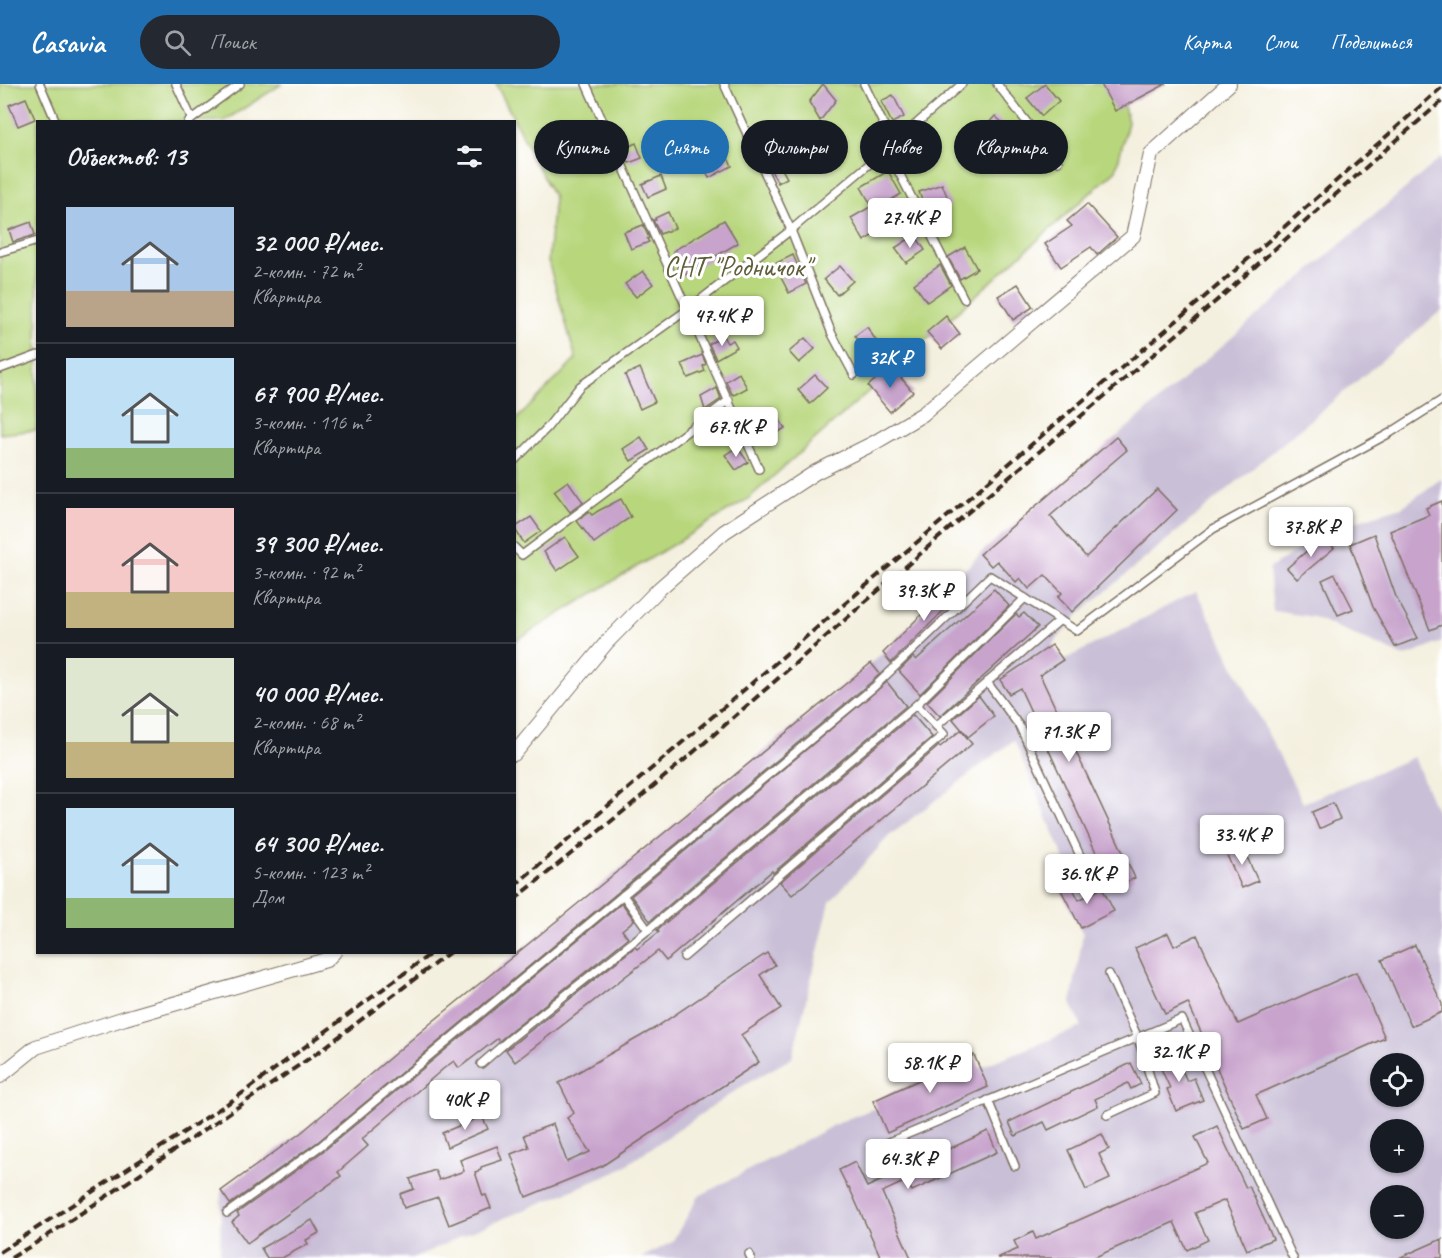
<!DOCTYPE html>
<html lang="ru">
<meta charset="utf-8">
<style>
body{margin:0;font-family:Caveat,sans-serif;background:#242831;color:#f1f3f6;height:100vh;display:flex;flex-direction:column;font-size:22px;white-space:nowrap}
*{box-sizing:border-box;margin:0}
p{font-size:20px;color:#9ea1a6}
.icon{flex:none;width:33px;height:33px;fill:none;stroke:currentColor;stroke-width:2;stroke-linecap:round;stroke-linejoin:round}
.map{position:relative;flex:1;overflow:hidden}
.side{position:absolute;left:36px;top:36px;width:480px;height:834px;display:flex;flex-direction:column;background:#171b24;border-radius:0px;box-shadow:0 2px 4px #0004}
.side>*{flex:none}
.guide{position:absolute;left:534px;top:36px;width:570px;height:54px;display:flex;gap:12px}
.controls{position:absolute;left:1370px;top:969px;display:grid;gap:12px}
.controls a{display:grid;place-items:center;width:54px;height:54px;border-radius:50%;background:#171b24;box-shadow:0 2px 4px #0004;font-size:30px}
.price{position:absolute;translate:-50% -51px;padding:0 14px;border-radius:6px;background:#fff;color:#222;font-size:20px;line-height:39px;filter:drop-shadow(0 2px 3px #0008)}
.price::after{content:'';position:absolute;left:50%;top:36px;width:18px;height:14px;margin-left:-9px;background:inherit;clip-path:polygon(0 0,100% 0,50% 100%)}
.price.selected{background:#1f6fb2;color:#fff}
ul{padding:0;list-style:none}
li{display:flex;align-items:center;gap:18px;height:150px;padding:0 30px}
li+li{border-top:2px solid #363941}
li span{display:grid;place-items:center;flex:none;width:168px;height:120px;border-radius:0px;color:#555}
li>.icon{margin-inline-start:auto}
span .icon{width:72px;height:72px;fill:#fffc;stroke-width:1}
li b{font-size:26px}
h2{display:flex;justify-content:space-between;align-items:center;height:72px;padding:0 30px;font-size:26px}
.tag{padding:0 21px;border-radius:27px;background:#171b24;box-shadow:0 2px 4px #0004;font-size:21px;line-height:54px}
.tag.selected{background:#1f6fb2;color:#fff}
header{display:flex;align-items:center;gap:36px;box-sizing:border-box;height:84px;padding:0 30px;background:#1f6fb2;color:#fff}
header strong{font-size:28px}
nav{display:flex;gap:33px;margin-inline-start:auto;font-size:21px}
.search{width:420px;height:54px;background:#242831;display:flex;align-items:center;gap:15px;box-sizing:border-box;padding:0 21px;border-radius:33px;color:#9ea1a6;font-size:22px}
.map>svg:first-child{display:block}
.industrial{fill:#c9bfd7;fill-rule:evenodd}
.green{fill:#b8d77d;stroke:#7a804e;stroke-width:1.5}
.building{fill:#c8a3cc}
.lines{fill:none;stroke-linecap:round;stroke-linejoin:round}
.service-casing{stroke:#7c6f62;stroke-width:10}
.minor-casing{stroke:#7c6f62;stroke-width:16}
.service{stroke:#fff;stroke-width:7}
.minor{stroke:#fff;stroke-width:14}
.rail{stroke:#3b2a1e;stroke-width:4;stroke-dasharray:9 4.5;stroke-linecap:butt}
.labels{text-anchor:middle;stroke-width:6;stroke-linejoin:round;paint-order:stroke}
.park-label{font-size:28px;fill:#605e3a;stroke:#fff}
</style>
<header>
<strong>Casavia</strong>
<div class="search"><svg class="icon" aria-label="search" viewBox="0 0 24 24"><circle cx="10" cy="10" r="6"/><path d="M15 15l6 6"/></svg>Поиск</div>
<nav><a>Карта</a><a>Слои</a><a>Поделиться</a></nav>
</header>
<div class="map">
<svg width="1442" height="1174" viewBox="0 0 1442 1174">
<rect width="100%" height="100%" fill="#fff"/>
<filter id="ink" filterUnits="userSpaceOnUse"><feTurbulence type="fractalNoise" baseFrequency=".0167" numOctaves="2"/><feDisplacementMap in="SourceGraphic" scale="12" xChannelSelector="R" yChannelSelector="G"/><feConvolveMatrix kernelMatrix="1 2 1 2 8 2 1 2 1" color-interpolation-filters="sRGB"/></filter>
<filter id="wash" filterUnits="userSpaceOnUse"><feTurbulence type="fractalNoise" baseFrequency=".008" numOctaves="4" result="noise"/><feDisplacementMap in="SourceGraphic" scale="24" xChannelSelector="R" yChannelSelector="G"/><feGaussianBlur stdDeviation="1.35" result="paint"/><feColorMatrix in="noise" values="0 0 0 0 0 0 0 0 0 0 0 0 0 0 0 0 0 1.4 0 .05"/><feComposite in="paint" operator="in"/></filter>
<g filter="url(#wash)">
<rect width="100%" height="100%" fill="#f4f0df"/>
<g class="industrial">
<path d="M 1442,73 L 1442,226 L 1080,529 L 1052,561 L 1064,576 L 1196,507 L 1303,719 L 1414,673 L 1442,741 L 1442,1174 L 641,1174 L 672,1158 L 699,1112 L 842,1037 L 1082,943 L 1071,919 L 1083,850 L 1059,804 L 1065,776 L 1014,656 L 889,752 L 830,818 L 792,974 L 741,1003 L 616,1088 L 466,1150 L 415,1174 L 220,1174 L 221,1107 L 302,1048 L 431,939 L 602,800 L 884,568 L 980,470 ZM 1380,980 L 1413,980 L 1413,1012 L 1380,1012 ZM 1380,1046 L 1413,1046 L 1413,1078 L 1380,1078 ZM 1380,1112 L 1413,1112 L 1413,1144 L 1380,1144 Z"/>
<path d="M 1442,394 L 1442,558 L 1405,573 L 1313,533 L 1273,527 L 1269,485 L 1326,446 L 1402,423 Z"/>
</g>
<g class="green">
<path d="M 0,0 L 282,0 L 224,37 L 38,38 L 37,346 L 0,350 Z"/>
<path d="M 496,0 L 1118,0 L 1128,38 L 1116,86 L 748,415 L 515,557 L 515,337 L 576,275 L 548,177 L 554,114 Z"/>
</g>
<g id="blocks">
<g class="building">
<path d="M 823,0 L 836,16 L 820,37 L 809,18 Z"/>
<path d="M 1045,0 L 1059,17 L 1042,32 L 1027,14 Z"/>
<path d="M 1101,0 L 1166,0 L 1115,27 Z"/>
<path d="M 893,11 L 904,33 L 892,39 L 881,17 Z"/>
<path d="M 26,14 L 35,35 L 18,42 L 9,21 Z"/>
<path d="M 995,32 L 1015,50 L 999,67 L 979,50 Z"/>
<path d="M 636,59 L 642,74 L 629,79 L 623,65 Z"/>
<path d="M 721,61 L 732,82 L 709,94 L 698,73 Z"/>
<path d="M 778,78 L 787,94 L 778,99 L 769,83 Z"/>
<path d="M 888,87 L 901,110 L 874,126 L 861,103 Z"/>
<path d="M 661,92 L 666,105 L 648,113 L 642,100 Z"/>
<path d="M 942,100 L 951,122 L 927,130 L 919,108 Z"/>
<path d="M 1087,120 L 1117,153 L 1097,171 L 1091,163 L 1061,183 L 1045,160 L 1072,142 L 1067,137 Z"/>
<path d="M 870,123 L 883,145 L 864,157 L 851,134 Z"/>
<path d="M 668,128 L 675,144 L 660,150 L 653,136 L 656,136 L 655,134 Z"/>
<path d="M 724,136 L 738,159 L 681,193 L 673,167 Z"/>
<path d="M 31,138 L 35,151 L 13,158 L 9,146 Z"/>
<path d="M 643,141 L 649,154 L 647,155 L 649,158 L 631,165 L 624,148 Z"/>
<path d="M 915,151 L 925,166 L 906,179 L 895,164 Z"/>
<path d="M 965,163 L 977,185 L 960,195 L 948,173 Z"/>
<path d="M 793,171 L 806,200 L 789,209 L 774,180 Z"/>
<path d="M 940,181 L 951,201 L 927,218 L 914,200 Z"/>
<path d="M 840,182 L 853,197 L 837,211 L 824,195 Z"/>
<path d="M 643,187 L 653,200 L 636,213 L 625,200 Z"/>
<path d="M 1018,200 L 1033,223 L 1013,236 L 998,212 Z"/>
<path d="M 946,232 L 960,250 L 942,265 L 927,248 Z"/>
<path d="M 867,243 L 877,258 L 865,266 L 855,252 Z"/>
<path d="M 723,252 L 727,259 L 733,256 L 737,263 L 716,275 L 709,260 Z"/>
<path d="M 805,254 L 815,265 L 799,279 L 789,268 Z"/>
<path d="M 702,271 L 706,280 L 703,282 L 705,287 L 688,294 L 682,280 Z"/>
<path d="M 891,282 L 913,308 L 890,328 L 868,302 Z"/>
<path d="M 640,284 L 655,318 L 640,325 L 625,291 Z"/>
<path d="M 739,289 L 747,304 L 734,311 L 733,310 L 732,310 L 726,297 Z"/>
<path d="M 815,291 L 827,304 L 810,320 L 798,306 Z"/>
<path d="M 717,304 L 721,315 L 705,326 L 701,313 Z"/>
<path d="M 774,328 L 785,344 L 762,359 L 752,343 Z"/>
<path d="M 641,353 L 649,366 L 631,377 L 623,365 Z"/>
<path d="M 1116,353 L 1127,366 L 1050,432 L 1086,473 L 1157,405 L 1177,426 L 1072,528 L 1058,513 L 1062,509 L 1045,491 L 1029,505 L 1020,494 L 1016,498 L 997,477 L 991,482 L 980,470 Z"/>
<path d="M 737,363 L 748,378 L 736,386 L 725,371 Z"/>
<path d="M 568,397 L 583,418 L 570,428 L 554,407 Z"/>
<path d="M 621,415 L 631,433 L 623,438 L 594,459 L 577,437 L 589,428 L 592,431 L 598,427 Z"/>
<path d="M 1442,417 L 1442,541 L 1430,546 L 1390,447 L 1429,431 L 1426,424 Z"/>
<path d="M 531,433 L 541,447 L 524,459 L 514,444 Z"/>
<path d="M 1374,450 L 1396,513 L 1418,554 L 1395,563 L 1373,523 L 1350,460 Z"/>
<path d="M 1324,452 L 1334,464 L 1297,495 L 1287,484 Z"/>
<path d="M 565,453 L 579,472 L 557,487 L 544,468 Z"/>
<path d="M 1335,490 L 1353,525 L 1338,531 L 1322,496 Z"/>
<path d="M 955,497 L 965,505 L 891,579 L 883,569 Z"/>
<path d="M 994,505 L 1009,522 L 920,610 L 899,587 L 913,573 L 916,576 Z"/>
<path d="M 1024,529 L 1038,543 L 940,632 L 927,618 L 1016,530 L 1019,533 Z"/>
<path d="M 1052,561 L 1063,576 L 1040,591 L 1135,794 L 1113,805 L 1020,604 L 1009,610 L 1000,596 Z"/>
<path d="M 871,579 L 880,590 L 870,599 L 319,1057 L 230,1120 L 221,1107 L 302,1048 L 431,939 L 602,800 Z"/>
<path d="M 887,598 L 906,622 L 650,837 L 631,812 Z"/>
<path d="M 979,612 L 994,632 L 968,653 L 953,635 Z"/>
<path d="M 913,631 L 932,653 L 773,789 L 772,787 L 666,877 L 658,867 L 515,978 L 506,966 L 635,863 L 637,865 L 649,856 L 659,848 L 657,846 Z"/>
<path d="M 961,646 L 972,660 L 792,811 L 780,798 L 939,662 L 940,663 Z"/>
<path d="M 1333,719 L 1340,735 L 1319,745 L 1312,728 Z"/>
<path d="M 1241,760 L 1258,797 L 1242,804 L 1225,767 Z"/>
<path d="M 1070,799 L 1079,816 L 1102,804 L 1114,827 L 1081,844 L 1060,804 Z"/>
<path d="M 622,819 L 634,836 L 622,846 L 628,854 L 499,957 L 497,955 L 459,984 L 454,977 L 443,985 L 362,1055 L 368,1062 L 338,1088 L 341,1092 L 247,1159 L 232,1138 L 239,1132 L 237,1129 L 326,1065 Z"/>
<path d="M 1168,849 L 1174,862 L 1197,851 L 1238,940 L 1356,888 L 1385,954 L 1256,1011 L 1267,1035 L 1244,1045 L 1188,919 L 1165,930 L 1135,864 Z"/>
<path d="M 1415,861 L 1442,920 L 1442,928 L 1411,942 L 1382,876 Z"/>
<path d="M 767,869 L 775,881 L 760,891 L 781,924 L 741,951 L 759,978 L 602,1082 L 526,1113 L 520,1097 L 521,1097 L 511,1070 L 529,1063 L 524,1051 L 553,1040 L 567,1078 L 590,1068 L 567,1034 L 574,1029 L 559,999 L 655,944 Z"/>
<path d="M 1174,968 L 1187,997 L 1194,994 L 1203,1016 L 1176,1027 L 1167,1005 L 1170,1004 L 1157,976 Z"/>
<path d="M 974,971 L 988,1003 L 887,1049 L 873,1017 Z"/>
<path d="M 1131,979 L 1141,1000 L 1131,1005 L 1128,999 L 1095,1015 L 1098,1022 L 1048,1046 L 1044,1038 L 1015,1052 L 1009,1038 Z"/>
<path d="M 482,1032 L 488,1045 L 447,1063 L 442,1049 Z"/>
<path d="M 1217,1042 L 1246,1104 L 1249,1102 L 1273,1155 L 1247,1166 L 1225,1116 L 1195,1129 L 1208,1156 L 1187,1166 L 1174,1138 L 1093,1174 L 997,1174 L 1018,1165 L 1014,1157 L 1033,1148 L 1036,1155 L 1208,1079 L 1195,1053 Z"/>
<path d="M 988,1047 L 997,1068 L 912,1107 L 906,1097 L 882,1108 L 911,1174 L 881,1174 L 849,1103 L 848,1104 L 839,1086 L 855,1078 L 867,1103 Z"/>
<path d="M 1102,1050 L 1109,1065 L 1099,1070 L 1110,1095 L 1086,1106 L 1068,1066 Z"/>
<path d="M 497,1062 L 502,1076 L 481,1083 L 481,1086 L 475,1088 L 483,1112 L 486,1111 L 491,1124 L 449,1141 L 438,1113 L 404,1124 L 400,1110 L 414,1105 L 410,1095 L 435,1086 L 439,1096 L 464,1087 L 460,1076 Z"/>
<path d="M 312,1136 L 319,1149 L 306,1156 L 308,1160 L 282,1174 L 267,1174 L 261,1164 Z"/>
<path d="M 1442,1155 L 1442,1174 L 1399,1174 Z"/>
</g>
</g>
</g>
<g filter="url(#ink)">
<use href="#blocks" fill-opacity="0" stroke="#7c6f62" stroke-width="1.5"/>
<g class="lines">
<defs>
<g id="service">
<path d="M 40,0 L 56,38"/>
<path d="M 176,0 L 192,35"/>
<path d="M 586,0 L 759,385"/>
<path d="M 724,0 L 791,146 L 832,250 L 854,291"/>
<path d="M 864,0 L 893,60 L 893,77 L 964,215"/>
<path d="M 997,0 L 1058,78"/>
<path d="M 188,38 L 240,0"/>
<path d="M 0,168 L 38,157"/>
<path d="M 0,285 L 38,271"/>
<path d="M 514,377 L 547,344 L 580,302 L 687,226 L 791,146 L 893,60 L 962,0"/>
<path d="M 514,463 L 522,471 L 729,316"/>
<path d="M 987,598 L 1020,643 L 1090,793"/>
<path d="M 936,642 L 1060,536"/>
<path d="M 623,811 L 648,846 L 916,621 L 1025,514"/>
<path d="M 684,873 L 944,650 L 916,621"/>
<path d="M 481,980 L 511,954 L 648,846"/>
<path d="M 988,1016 L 1015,1082"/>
<path d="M 1107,1031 L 1155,1009 L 1138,954 L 1109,890"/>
<path d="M 882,1061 L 1182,935 L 1293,1174"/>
<path d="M 227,1129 L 322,1061 L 874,603 L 990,492 L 1077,547 L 1213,445 L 1390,349 L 1442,316"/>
<path d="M 749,1170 L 751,1174"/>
</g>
<g id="minor">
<path d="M 514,670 L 607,558 L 659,505 L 724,448 L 816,388 L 874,359 L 923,330 L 1133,152 L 1151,70 L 1229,0"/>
<path d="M 0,992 L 36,963 L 125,934 L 326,876 L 334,868"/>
</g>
</defs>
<use href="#service" class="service-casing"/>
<use href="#minor" class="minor-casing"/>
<use href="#service" class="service"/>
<use href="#minor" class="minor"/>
<g class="rail">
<path d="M 514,802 L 1222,198 L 1442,3"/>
<path d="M 514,816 L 625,726 L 702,661 L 952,442 L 1229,206 L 1383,68 L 1442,17"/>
<path d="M 0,1168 L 233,1016 L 433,868"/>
<path d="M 11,1174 L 44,1154 L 110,1110 L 320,967 L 450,868"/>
</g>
</g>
</g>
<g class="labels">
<g class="park-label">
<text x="737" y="192">СНТ "Родничок"</text>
</g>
</g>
</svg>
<div class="controls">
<a><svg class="icon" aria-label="locate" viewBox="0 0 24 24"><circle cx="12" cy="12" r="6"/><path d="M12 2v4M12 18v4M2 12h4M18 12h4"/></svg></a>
<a>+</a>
<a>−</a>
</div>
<b class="price" style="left:910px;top:165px">27.4K ₽</b>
<b class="price" style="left:722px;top:263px">47.4K ₽</b>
<b class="price selected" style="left:890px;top:305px">32K ₽</b>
<b class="price" style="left:736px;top:374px">67.9K ₽</b>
<b class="price" style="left:1311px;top:474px">37.8K ₽</b>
<b class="price" style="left:924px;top:538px">39.3K ₽</b>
<b class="price" style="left:1069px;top:679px">71.3K ₽</b>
<b class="price" style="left:1242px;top:782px">33.4K ₽</b>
<b class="price" style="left:1087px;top:821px">36.9K ₽</b>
<b class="price" style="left:1179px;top:999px">32.1K ₽</b>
<b class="price" style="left:930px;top:1010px">58.1K ₽</b>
<b class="price" style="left:465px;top:1047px">40K ₽</b>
<b class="price" style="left:908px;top:1106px">64.3K ₽</b>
<div class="guide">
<a class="tag">Купить</a>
<a class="tag selected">Снять</a>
<a class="tag">Фильтры</a>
<a class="tag">Новое</a>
<a class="tag">Квартира</a>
</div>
<section class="side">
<h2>Объектов: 13<svg class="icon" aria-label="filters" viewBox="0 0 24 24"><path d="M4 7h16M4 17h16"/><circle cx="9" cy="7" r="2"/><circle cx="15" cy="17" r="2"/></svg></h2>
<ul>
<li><span style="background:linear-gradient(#a9c7e8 70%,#b9a48a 0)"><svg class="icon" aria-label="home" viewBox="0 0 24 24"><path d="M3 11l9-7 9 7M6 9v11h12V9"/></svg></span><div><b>32 000 ₽/мес.</b><p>2-комн. · 72 m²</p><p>Квартира</p></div></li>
<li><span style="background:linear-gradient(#bfe0f5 75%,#8fb573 0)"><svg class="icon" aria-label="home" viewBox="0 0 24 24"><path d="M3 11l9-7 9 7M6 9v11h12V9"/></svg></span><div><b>67 900 ₽/мес.</b><p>3-комн. · 116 m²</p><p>Квартира</p></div></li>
<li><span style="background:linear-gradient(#f6c9c9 70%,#c2b280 0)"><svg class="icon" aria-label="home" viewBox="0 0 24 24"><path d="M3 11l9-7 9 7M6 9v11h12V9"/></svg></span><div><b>39 300 ₽/мес.</b><p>3-комн. · 92 m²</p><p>Квартира</p></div></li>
<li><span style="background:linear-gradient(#dfe7d0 70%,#c2b280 0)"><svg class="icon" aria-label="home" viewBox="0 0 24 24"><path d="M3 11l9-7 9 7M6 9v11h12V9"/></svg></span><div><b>40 000 ₽/мес.</b><p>2-комн. · 68 m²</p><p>Квартира</p></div></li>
<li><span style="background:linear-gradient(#bfe0f5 75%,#8fb573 0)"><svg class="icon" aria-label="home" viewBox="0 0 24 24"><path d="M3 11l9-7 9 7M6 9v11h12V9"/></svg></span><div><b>64 300 ₽/мес.</b><p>5-комн. · 123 m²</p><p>Дом</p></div></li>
</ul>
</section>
</div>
